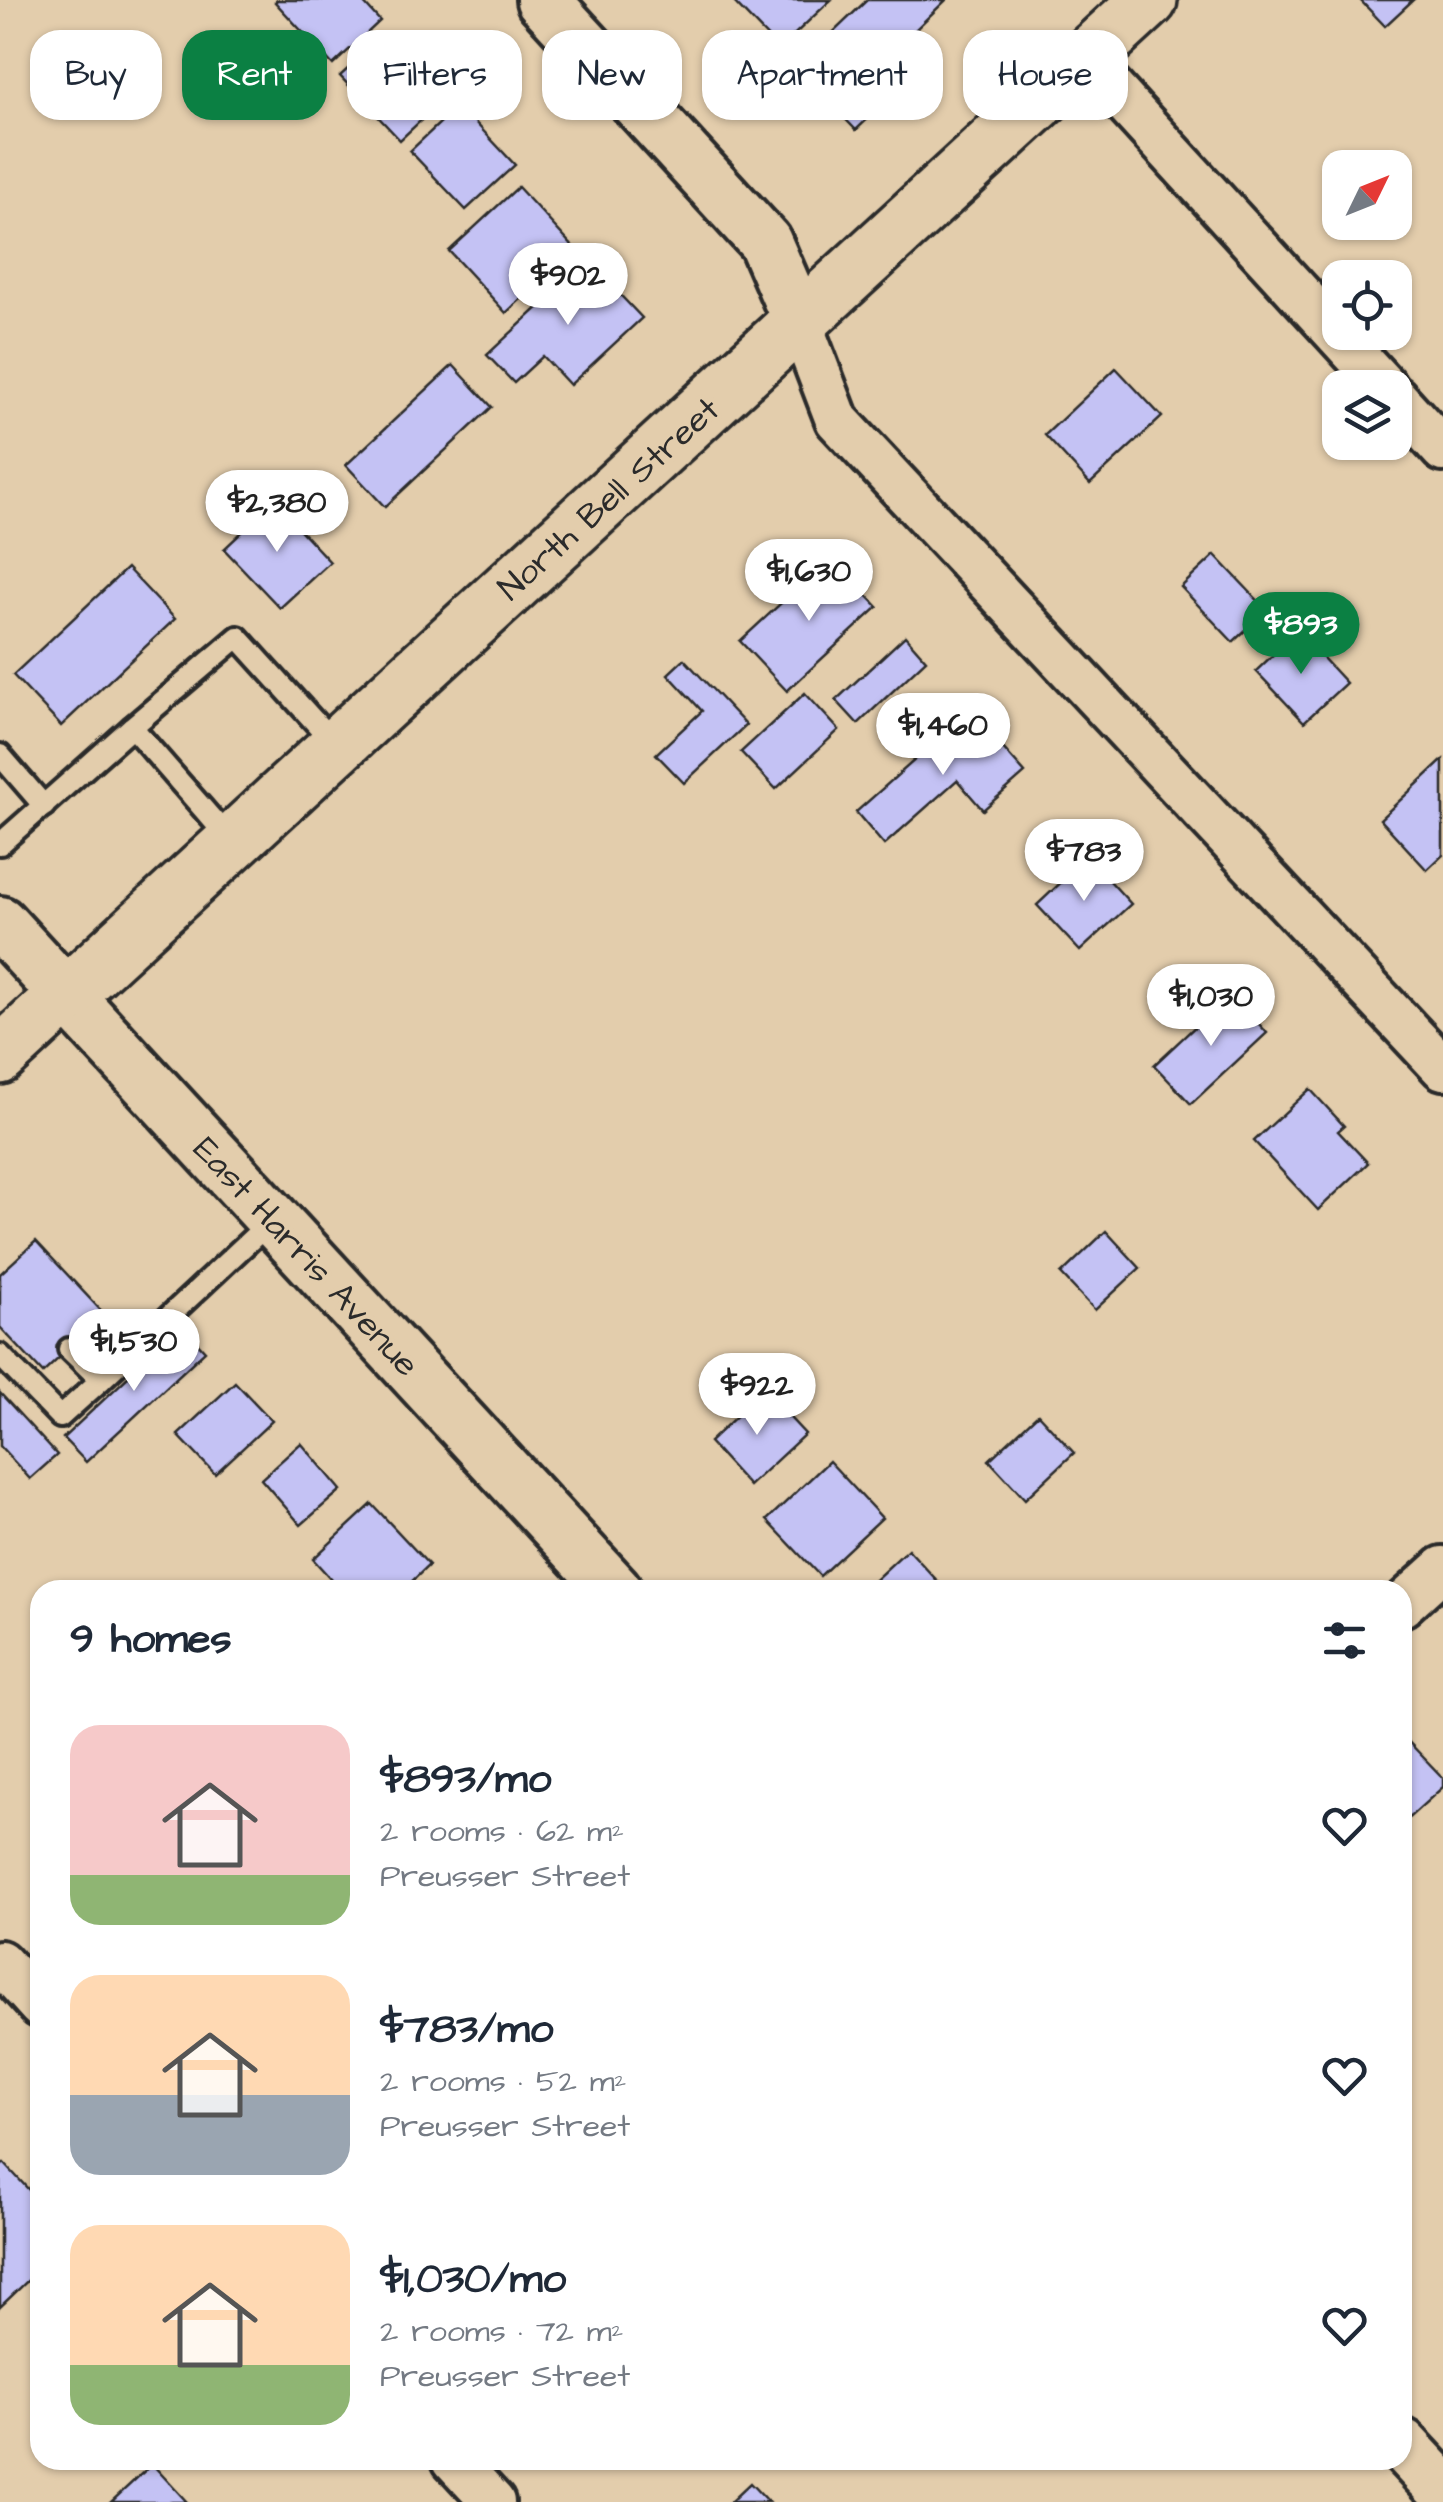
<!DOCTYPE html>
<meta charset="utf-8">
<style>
body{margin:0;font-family:"Architects Daughter",sans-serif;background:#f2f2f3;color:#1f2937;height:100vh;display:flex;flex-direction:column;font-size:38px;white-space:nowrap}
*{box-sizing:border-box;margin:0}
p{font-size:32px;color:#747a83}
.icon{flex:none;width:55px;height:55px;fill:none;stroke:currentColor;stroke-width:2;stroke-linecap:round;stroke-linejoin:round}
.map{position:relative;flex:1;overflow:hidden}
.panel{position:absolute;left:30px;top:1580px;width:1382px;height:890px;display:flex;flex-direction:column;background:#fff;border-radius:30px;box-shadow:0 2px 8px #0004}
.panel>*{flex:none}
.banner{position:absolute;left:30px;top:30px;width:1385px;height:90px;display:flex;gap:20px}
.needle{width:65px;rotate:47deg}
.controls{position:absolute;left:1322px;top:150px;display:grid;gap:20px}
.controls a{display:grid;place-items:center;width:90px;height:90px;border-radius:20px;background:#fff;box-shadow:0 2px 8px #0004;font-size:50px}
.price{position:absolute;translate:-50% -85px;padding:0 22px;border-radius:35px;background:#fff;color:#222;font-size:32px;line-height:65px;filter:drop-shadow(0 2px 5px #0008)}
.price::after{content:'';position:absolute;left:50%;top:60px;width:30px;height:22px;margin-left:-15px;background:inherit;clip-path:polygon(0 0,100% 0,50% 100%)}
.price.selected{background:#0b8043;color:#fff}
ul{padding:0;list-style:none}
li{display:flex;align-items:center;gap:30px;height:250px;padding:0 40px}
li span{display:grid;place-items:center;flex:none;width:280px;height:200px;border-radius:30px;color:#555}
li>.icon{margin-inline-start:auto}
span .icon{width:120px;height:120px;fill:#fffc;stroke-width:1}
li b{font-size:42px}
h2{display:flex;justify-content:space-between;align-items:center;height:120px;padding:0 40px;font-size:42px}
.pill{padding:0 35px;border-radius:30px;background:#fff;box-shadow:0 2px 8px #0004;font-size:35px;line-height:90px}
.pill.selected{background:#0b8043;color:#fff}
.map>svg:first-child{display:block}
.building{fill:#c4c2f4;stroke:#2b2b2b;stroke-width:2.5}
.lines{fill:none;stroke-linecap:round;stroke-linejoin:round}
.service-casing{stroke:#2b2b2b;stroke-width:28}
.minor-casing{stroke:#2b2b2b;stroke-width:50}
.tertiary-casing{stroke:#2b2b2b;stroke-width:60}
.secondary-casing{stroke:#2b2b2b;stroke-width:62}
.service{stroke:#e3cdac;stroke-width:20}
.minor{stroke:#e3cdac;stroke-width:42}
.tertiary{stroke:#e3cdac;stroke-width:52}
.secondary{stroke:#e3cdac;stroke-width:55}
.labels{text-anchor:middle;stroke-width:9;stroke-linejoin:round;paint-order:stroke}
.street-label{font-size:35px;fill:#2b2b2b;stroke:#e3cdac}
</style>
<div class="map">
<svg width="1443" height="2502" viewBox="0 0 1443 2502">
<rect width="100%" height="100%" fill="#e3cdac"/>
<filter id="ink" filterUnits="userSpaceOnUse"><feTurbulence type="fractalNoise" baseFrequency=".01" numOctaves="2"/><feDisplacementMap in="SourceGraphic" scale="20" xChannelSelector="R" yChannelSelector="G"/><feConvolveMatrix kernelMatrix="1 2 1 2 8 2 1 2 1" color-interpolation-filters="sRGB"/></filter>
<g filter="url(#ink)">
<g class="building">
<path d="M 277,0 L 361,0 L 380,21 L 333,65 L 275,2 Z"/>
<path d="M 732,0 L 831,0 L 779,49 Z"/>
<path d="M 867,0 L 946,0 L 916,29 L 938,52 L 856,130 L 796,68 Z"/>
<path d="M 1360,0 L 1413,0 L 1385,26 Z"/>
<path d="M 386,34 L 445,98 L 400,140 L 340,76 Z"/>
<path d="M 459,105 L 515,165 L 466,210 L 410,151 Z"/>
<path d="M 518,187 L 575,249 L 506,313 L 449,251 Z"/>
<path d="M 588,261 L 642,318 L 570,385 L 543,356 L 514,383 L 487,355 Z"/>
<path d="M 453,365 L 492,407 L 385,507 L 346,465 Z"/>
<path d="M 1116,368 L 1162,417 L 1090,484 L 1045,435 Z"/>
<path d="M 274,502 L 330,562 L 280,608 L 224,549 Z"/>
<path d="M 1215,555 L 1267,610 L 1233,642 L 1181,587 Z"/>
<path d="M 831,557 L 878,607 L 787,691 L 740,641 Z"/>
<path d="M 127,568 L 175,619 L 61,726 L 13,675 Z"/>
<path d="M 1298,631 L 1346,683 L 1304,722 L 1256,671 Z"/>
<path d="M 905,636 L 926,660 L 858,724 L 836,700 Z"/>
<path d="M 684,659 L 746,725 L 684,783 L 656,754 L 702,711 L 668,674 Z"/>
<path d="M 805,693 L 839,730 L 776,789 L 741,752 Z"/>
<path d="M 970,711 L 1025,773 L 983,810 L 957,780 L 884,845 L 856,812 Z"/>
<path d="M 1443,760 L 1443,855 L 1427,870 L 1380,819 Z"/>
<path d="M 1088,857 L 1131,904 L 1080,951 L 1037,905 Z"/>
<path d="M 1231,993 L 1267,1033 L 1191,1104 L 1154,1065 Z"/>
<path d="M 1310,1089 L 1344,1126 L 1338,1131 L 1368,1163 L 1318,1210 L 1254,1141 Z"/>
<path d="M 1106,1231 L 1140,1268 L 1095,1310 L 1061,1274 Z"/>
<path d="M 36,1241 L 105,1315 L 43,1373 L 0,1327 L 0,1274 Z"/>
<path d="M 182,1326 L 205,1351 L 86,1462 L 63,1438 Z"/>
<path d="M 235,1382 L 272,1421 L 215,1474 L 178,1435 Z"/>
<path d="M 764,1390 L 805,1434 L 749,1486 L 709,1442 Z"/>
<path d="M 0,1393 L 57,1455 L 30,1479 L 0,1446 Z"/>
<path d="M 1038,1414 L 1074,1453 L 1025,1499 L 989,1460 Z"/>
<path d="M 301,1443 L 341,1490 L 301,1525 L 261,1479 Z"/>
<path d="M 829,1461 L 882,1518 L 820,1576 L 767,1520 Z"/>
<path d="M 372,1504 L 429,1565 L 403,1590 L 341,1590 L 313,1559 Z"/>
<path d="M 908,1549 L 943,1587 L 939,1590 L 864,1590 Z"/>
<path d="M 1402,1735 L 1443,1778 L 1443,1787 L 1402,1824 Z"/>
<path d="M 4,2163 L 40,2202 L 40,2269 L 0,2307 L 0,2167 Z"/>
<path d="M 152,2464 L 187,2502 L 111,2502 Z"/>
<path d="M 750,2483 L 768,2502 L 730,2502 Z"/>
</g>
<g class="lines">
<defs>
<g id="service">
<path d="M 132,727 L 238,637 L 334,743"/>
<path d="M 0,755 L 44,806"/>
<path d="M 0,844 L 132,727 L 232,842"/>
<path d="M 69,1349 L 101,1380 L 272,1220"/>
<path d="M 0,1355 L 60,1417 L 101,1380"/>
</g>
<g id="minor">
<path d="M 1084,58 L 1386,388"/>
<path d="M 800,323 L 837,420 L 1443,1068"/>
<path d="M 1395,397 L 1443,450"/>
<path d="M 1402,1605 L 1443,1568"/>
<path d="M 0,1962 L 40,2006"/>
<path d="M 454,2460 L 493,2502"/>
</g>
<g id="tertiary">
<path d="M 543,0 L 765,242 L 800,323"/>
<path d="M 0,923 L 615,1590"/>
<path d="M 1402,2445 L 1443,2489"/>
</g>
<path id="secondary" d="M 0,1056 L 1149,0"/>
</defs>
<use href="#service" class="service-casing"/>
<use href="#minor" class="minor-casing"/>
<use href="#tertiary" class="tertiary-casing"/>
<use href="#secondary" class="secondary-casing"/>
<use href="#service" class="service"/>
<use href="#minor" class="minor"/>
<use href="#tertiary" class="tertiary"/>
<use href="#secondary" class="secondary"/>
</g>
</g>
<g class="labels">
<g class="street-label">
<text transform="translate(608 498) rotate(-42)" y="12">North Bell Street</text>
<text transform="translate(307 1256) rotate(47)" y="12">East Harris Avenue</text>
</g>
</g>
</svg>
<div class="controls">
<a><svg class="needle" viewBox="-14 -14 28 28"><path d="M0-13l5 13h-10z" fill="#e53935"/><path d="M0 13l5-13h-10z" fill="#747a83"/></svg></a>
<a><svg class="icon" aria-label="locate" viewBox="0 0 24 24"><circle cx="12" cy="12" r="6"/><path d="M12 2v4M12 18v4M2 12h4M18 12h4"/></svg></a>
<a><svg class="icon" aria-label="layers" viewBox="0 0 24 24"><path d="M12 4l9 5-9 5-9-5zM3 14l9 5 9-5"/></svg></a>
</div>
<b class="price" style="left:568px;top:328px">$902</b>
<b class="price" style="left:277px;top:555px">$2,380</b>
<b class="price" style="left:809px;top:624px">$1,630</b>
<b class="price selected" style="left:1301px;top:677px">$893</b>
<b class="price" style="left:943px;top:778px">$1,460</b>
<b class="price" style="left:1084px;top:904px">$783</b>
<b class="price" style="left:1211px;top:1049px">$1,030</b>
<b class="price" style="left:134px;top:1394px">$1,530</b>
<b class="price" style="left:757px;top:1438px">$922</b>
<div class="banner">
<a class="pill">Buy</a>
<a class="pill selected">Rent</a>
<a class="pill">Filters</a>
<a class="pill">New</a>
<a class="pill">Apartment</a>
<a class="pill">House</a>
</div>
<section class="panel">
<h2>9 homes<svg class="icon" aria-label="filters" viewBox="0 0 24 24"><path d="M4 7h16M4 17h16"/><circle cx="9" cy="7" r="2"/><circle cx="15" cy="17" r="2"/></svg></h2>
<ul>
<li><span style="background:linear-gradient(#f6c9c9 75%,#8fb573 0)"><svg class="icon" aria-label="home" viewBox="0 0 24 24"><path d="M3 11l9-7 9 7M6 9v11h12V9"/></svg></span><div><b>$893/mo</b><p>2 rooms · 62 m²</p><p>Preusser Street</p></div><svg class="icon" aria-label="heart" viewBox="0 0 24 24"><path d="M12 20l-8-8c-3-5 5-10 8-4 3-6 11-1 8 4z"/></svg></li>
<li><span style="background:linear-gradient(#ffd9b3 60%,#9aa5b1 0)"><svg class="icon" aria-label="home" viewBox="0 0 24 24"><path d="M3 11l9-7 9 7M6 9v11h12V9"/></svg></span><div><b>$783/mo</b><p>2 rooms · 52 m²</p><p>Preusser Street</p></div><svg class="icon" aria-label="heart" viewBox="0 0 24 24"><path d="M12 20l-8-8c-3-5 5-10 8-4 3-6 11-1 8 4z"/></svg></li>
<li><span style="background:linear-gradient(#ffd9b3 70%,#8fb573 0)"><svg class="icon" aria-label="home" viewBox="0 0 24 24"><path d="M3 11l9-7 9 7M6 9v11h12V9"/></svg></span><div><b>$1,030/mo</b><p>2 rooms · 72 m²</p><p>Preusser Street</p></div><svg class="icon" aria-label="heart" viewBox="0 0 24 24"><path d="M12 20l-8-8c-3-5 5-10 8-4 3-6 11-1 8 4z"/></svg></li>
</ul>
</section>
</div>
